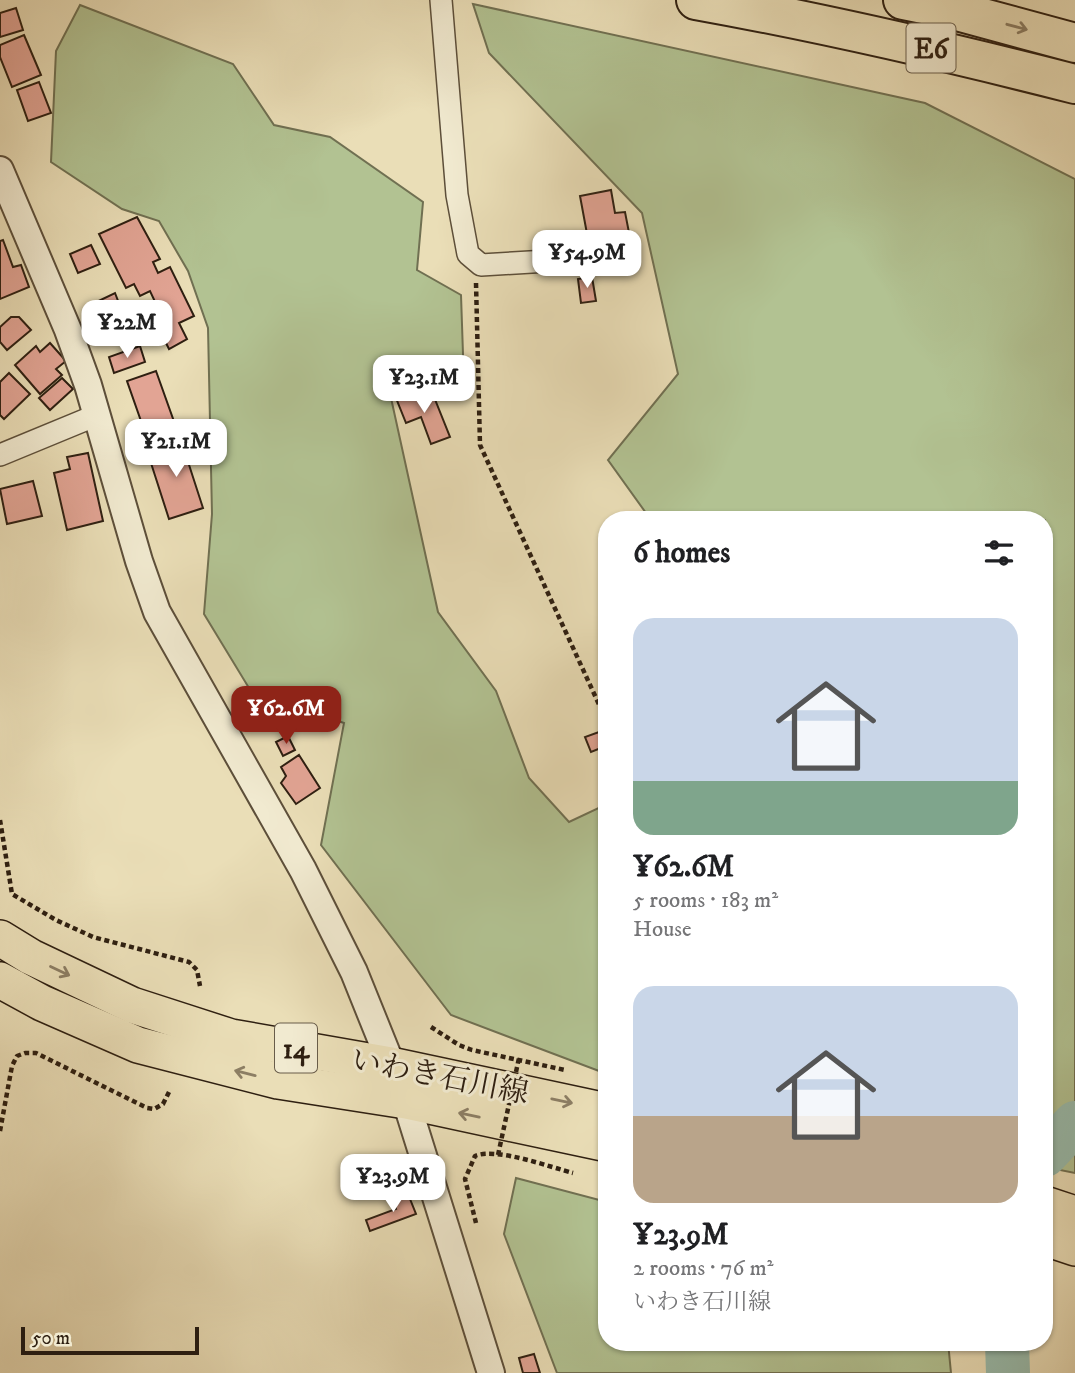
<!DOCTYPE html>
<meta charset="utf-8">
<style>
body{margin:0;font-family:"IM FELL DW Pica","Noto Serif JP",serif;background:#f2f2f2;color:#202124;height:100vh;display:flex;flex-direction:column;font-size:26px;white-space:nowrap}
*{box-sizing:border-box;margin:0}
p{font-size:23px;color:#757577}
.icon{flex:none;width:38px;height:38px;fill:none;stroke:currentColor;stroke-width:2;stroke-linecap:round;stroke-linejoin:round}
.map{position:relative;flex:1;overflow:hidden}
.side{position:absolute;left:598px;top:511px;width:455px;height:840px;display:flex;flex-direction:column;background:#fff;border-radius:28px;box-shadow:0 2px 5px #0004}
.side>*{flex:none}
.scale{position:absolute;left:21px;bottom:18px;width:178px;box-sizing:border-box;padding-left:7px;border:4px solid #2e1f11;border-top:0;font-size:19px;line-height:24px;white-space:nowrap;color:#2e1f11;-webkit-text-stroke:5px #f1ead0;paint-order:stroke}
.price{position:absolute;translate:-50% -60px;padding:0 16px;border-radius:14px;background:#fff;color:#222;font-size:23px;line-height:46px;filter:drop-shadow(0 2px 4px #0008)}
.price::after{content:'';position:absolute;left:50%;top:42px;width:21px;height:16px;margin-left:-10px;background:inherit;clip-path:polygon(0 0,100% 0,50% 100%)}
.price.current{background:#8f2418;color:#fff}
ul{padding:0;list-style:none}
li{display:grid;align-content:center;gap:14px;height:371px;padding:0 35px}
li span{display:grid;place-items:center;height:217px;border-radius:21px;color:#555}
li>.icon{margin-inline-start:auto}
span .icon{width:126px;height:126px;fill:#fffc;stroke-width:1}
li b{font-size:30px}
h2{display:flex;justify-content:space-between;align-items:center;height:84px;padding:0 35px;font-size:30px}
.map>svg:first-child{display:block}
.green{fill:#b2c292;stroke:#707052;stroke-width:2}
.lines{fill:none;stroke-linecap:round;stroke-linejoin:round}
.river{stroke:#98bcad;stroke-width:44}
.building{fill:#e2a494;stroke:#2e1f11;stroke-width:2}
.minor-casing{stroke:#5d4f3a;stroke-width:24}
.tertiary-casing{stroke:#5d4f3a;stroke-width:30}
.primary-casing{stroke:#2e1f11;stroke-width:38}
.motorway-casing{stroke:#2e1f11;stroke-width:42}
.path{stroke:#2e1f11;stroke-width:4.5;stroke-dasharray:5 3.5;stroke-linecap:butt}
.minor{stroke:#f1ead0;stroke-width:21}
.tertiary{stroke:#f1ead0;stroke-width:26}
.primary{stroke:#eadeb7;stroke-width:35}
.motorway{stroke:#eadeb7;stroke-width:38}
.path-bridge{stroke:#2e1f11;stroke-width:4.5;stroke-dasharray:5 3.5;stroke-linecap:butt}
.oneway{stroke:#8c7e64}
.labels{text-anchor:middle;stroke-width:6;stroke-linejoin:round;paint-order:stroke}
.shield{fill:#f1ead0;stroke:#685c4a;stroke-width:2}
.shield-label{font-size:28px;font-weight:bold;fill:#2e1f11}
.street-label{font-size:30px;fill:#2e1f11;stroke:#f1ead0}
</style>
<div class="map">
<svg width="1075" height="1373" viewBox="0 0 1075 1373">
<rect width="100%" height="100%" fill="#eadeb7"/>
<filter id="stains"><feTurbulence type="fractalNoise" baseFrequency=".00286" numOctaves="4"/><feColorMatrix values="0 0 0 0 .2 0 0 0 0 .09 0 0 0 0 .02 0 0 0 .5 -.17"/></filter>
<radialGradient id="worn" r=".72"><stop offset=".6" stop-color="#630" stop-opacity="0"/><stop offset="1" stop-color="#630" stop-opacity=".3"/></radialGradient>
<g class="green">
<path d="M 473,4 L 925,103 L 1075,179 L 1075,1173 L 1045,1167 L 1045,520 L 651,520 L 608,460 L 678,374 L 642,213 L 489,53 Z"/>
<path d="M 80,5 L 233,64 L 274,125 L 330,137 L 423,202 L 417,270 L 461,295 L 464,384 L 391,398 L 438,612 L 496,691 L 529,778 L 569,822 L 607,804 L 607,1074 L 451,1015 L 321,845 L 344,723 L 252,693 L 204,614 L 212,514 L 208,328 L 188,271 L 159,221 L 122,209 L 51,162 L 56,51 Z"/>
<path d="M 516,1178 L 607,1202 L 607,1342 L 948,1342 L 951,1373 L 557,1373 L 504,1234 Z"/>
</g>
<g class="lines">
<g class="river">
<path d="M 1045,1155 L 1075,1123"/>
<path d="M 1007,1342 L 1008,1373"/>
</g>
</g>
<g class="building">
<path d="M 16,8 L 23,30 L 0,37 L 0,13 Z"/>
<path d="M 24,35 L 41,75 L 12,87 L 0,57 L 0,45 Z"/>
<path d="M 39,82 L 51,113 L 28,121 L 17,90 Z"/>
<path d="M 611,190 L 615,213 L 625,212 L 631,243 L 590,250 L 580,196 Z"/>
<path d="M 137,217 L 160,259 L 153,262 L 158,273 L 170,267 L 194,316 L 179,323 L 187,339 L 169,349 L 159,329 L 166,325 L 150,291 L 140,296 L 134,284 L 126,288 L 99,234 Z"/>
<path d="M 3,240 L 13,267 L 21,265 L 29,287 L 0,299 L 0,241 Z"/>
<path d="M 91,245 L 100,264 L 78,273 L 70,254 Z"/>
<path d="M 592,277 L 596,301 L 581,303 L 578,279 Z"/>
<path d="M 115,293 L 120,306 L 94,318 L 88,306 Z"/>
<path d="M 11,317 L 19,317 L 31,330 L 7,350 L 0,342 L 0,327 Z"/>
<path d="M 50,343 L 66,361 L 56,369 L 62,375 L 40,394 L 15,365 L 36,346 L 40,352 Z"/>
<path d="M 140,346 L 145,362 L 114,373 L 109,357 Z"/>
<path d="M 156,371 L 177,430 L 148,441 L 127,381 Z"/>
<path d="M 9,373 L 30,394 L 4,419 L 0,415 L 0,382 Z"/>
<path d="M 62,378 L 73,389 L 50,410 L 39,398 Z"/>
<path d="M 413,391 L 416,399 L 432,392 L 450,437 L 431,444 L 421,417 L 406,423 L 396,398 Z"/>
<path d="M 180,437 L 203,508 L 169,519 L 150,460 L 159,457 L 155,445 Z"/>
<path d="M 88,453 L 103,521 L 67,530 L 54,473 L 70,469 L 67,457 Z"/>
<path d="M 33,481 L 42,516 L 7,524 L 0,489 Z"/>
<path d="M 599,732 L 606,746 L 591,752 L 585,737 Z"/>
<path d="M 288,736 L 295,750 L 283,756 L 276,742 Z"/>
<path d="M 299,755 L 320,788 L 296,804 L 281,783 L 286,776 L 281,767 Z"/>
<path d="M 408,1194 L 416,1214 L 370,1231 L 366,1220 L 396,1209 L 393,1200 Z"/>
<path d="M 534,1354 L 540,1373 L 523,1373 L 519,1358 Z"/>
</g>
<g class="lines">
<defs>
<g id="minor">
<path d="M 441,0 L 457,195 L 468,254 L 481,265 L 581,259"/>
<path d="M 0,455 L 97,415"/>
</g>
<path id="tertiary" d="M 0,170 L 68,330 L 88,385 L 139,561 L 157,612 L 303,870 L 354,972 L 406,1101 L 491,1373"/>
<g id="primary">
<path d="M 0,938 L 31,957 L 132,1005 L 231,1037 L 391,1065 L 607,1111"/>
<path d="M 0,980 L 42,1003 L 138,1045 L 278,1081 L 406,1101 L 607,1144"/>
<path d="M 1045,1204 L 1075,1214"/>
<path d="M 1045,1238 L 1075,1248"/>
</g>
<g id="motorway">
<path d="M 696,0 C 824,23 949,52 1075,84"/>
<path d="M 903,0 L 957,11 L 1075,43"/>
</g>
</defs>
<use href="#minor" class="minor-casing"/>
<use href="#tertiary" class="tertiary-casing"/>
<use href="#primary" class="primary-casing"/>
<use href="#motorway" class="motorway-casing"/>
<g class="path">
<path d="M 476,283 L 480,445 L 602,711"/>
<path d="M 0,820 L 12,894 L 56,920 L 93,937 L 189,962 L 197,970 L 200,986"/>
<path d="M 431,1027 L 459,1045 L 472,1050 L 565,1070"/>
<path d="M 0,1131 L 12,1066 L 17,1056 L 25,1053 L 36,1053 L 147,1108 L 154,1109 L 163,1104 L 169,1092"/>
<path d="M 476,1223 L 465,1179 L 475,1156 C 496,1147 550,1167 573,1173"/>
</g>
<use href="#minor" class="minor"/>
<use href="#tertiary" class="tertiary"/>
<use href="#primary" class="primary"/>
<use href="#motorway" class="motorway"/>
<path class="path-bridge" d="M 498,1155 L 519,1058"/>
</g>
<defs><path id="oneway-shaft" d="M-6 0H5M1.5-3L5.5 0L1.5 3" fill="none" stroke-width="1.6" stroke-linecap="round" stroke-linejoin="round" transform="scale(1.75)"/></defs>
<g class="oneway">
<use href="#oneway-shaft" transform="translate(1017 27) rotate(15)"/>
<use href="#oneway-shaft" transform="translate(60 971) rotate(25)"/>
<use href="#oneway-shaft" transform="translate(245 1073) rotate(-166)"/>
<use href="#oneway-shaft" transform="translate(562 1101) rotate(12)"/>
<use href="#oneway-shaft" transform="translate(469 1115) rotate(-168)"/>
</g>
<g class="labels">
<g class="shield">
<rect x="906.5" y="23.5" width="49" height="49" rx="5"/>
<rect x="275" y="1023.5" width="42" height="49" rx="5"/>
</g>
<g class="shield-label">
<text x="931" y="58">E6</text>
<text x="296" y="1058">14</text>
</g>
<g class="street-label">
<text transform="translate(440 1076) rotate(11)" y="10">いわき石川線</text>
</g>
</g>
<rect width="100%" height="100%" filter="url(#stains)"/>
<rect width="100%" height="100%" fill="url(#worn)"/>
</svg>
<div class="scale">50 m</div>
<b class="price" style="left:587px;top:290px">¥54.9M</b>
<b class="price" style="left:127px;top:360px">¥22M</b>
<b class="price" style="left:424px;top:415px">¥23.1M</b>
<b class="price" style="left:176px;top:479px">¥21.1M</b>
<b class="price current" style="left:286px;top:746px">¥62.6M</b>
<b class="price" style="left:393px;top:1214px">¥23.9M</b>
<section class="side">
<h2>6 homes<svg class="icon" aria-label="filters" viewBox="0 0 24 24"><path d="M4 7h16M4 17h16"/><circle cx="9" cy="7" r="2"/><circle cx="15" cy="17" r="2"/></svg></h2>
<ul>
<li><span style="background:linear-gradient(#c9d6e8 75%,#7fa58c 0)"><svg class="icon" aria-label="home" viewBox="0 0 24 24"><path d="M3 11l9-7 9 7M6 9v11h12V9"/></svg></span><div><b>¥62.6M</b><p>5 rooms · 183 m²</p><p>House</p></div></li>
<li><span style="background:linear-gradient(#c9d6e8 60%,#b9a48a 0)"><svg class="icon" aria-label="home" viewBox="0 0 24 24"><path d="M3 11l9-7 9 7M6 9v11h12V9"/></svg></span><div><b>¥23.9M</b><p>2 rooms · 76 m²</p><p>いわき石川線</p></div></li>
</ul>
</section>
</div>
